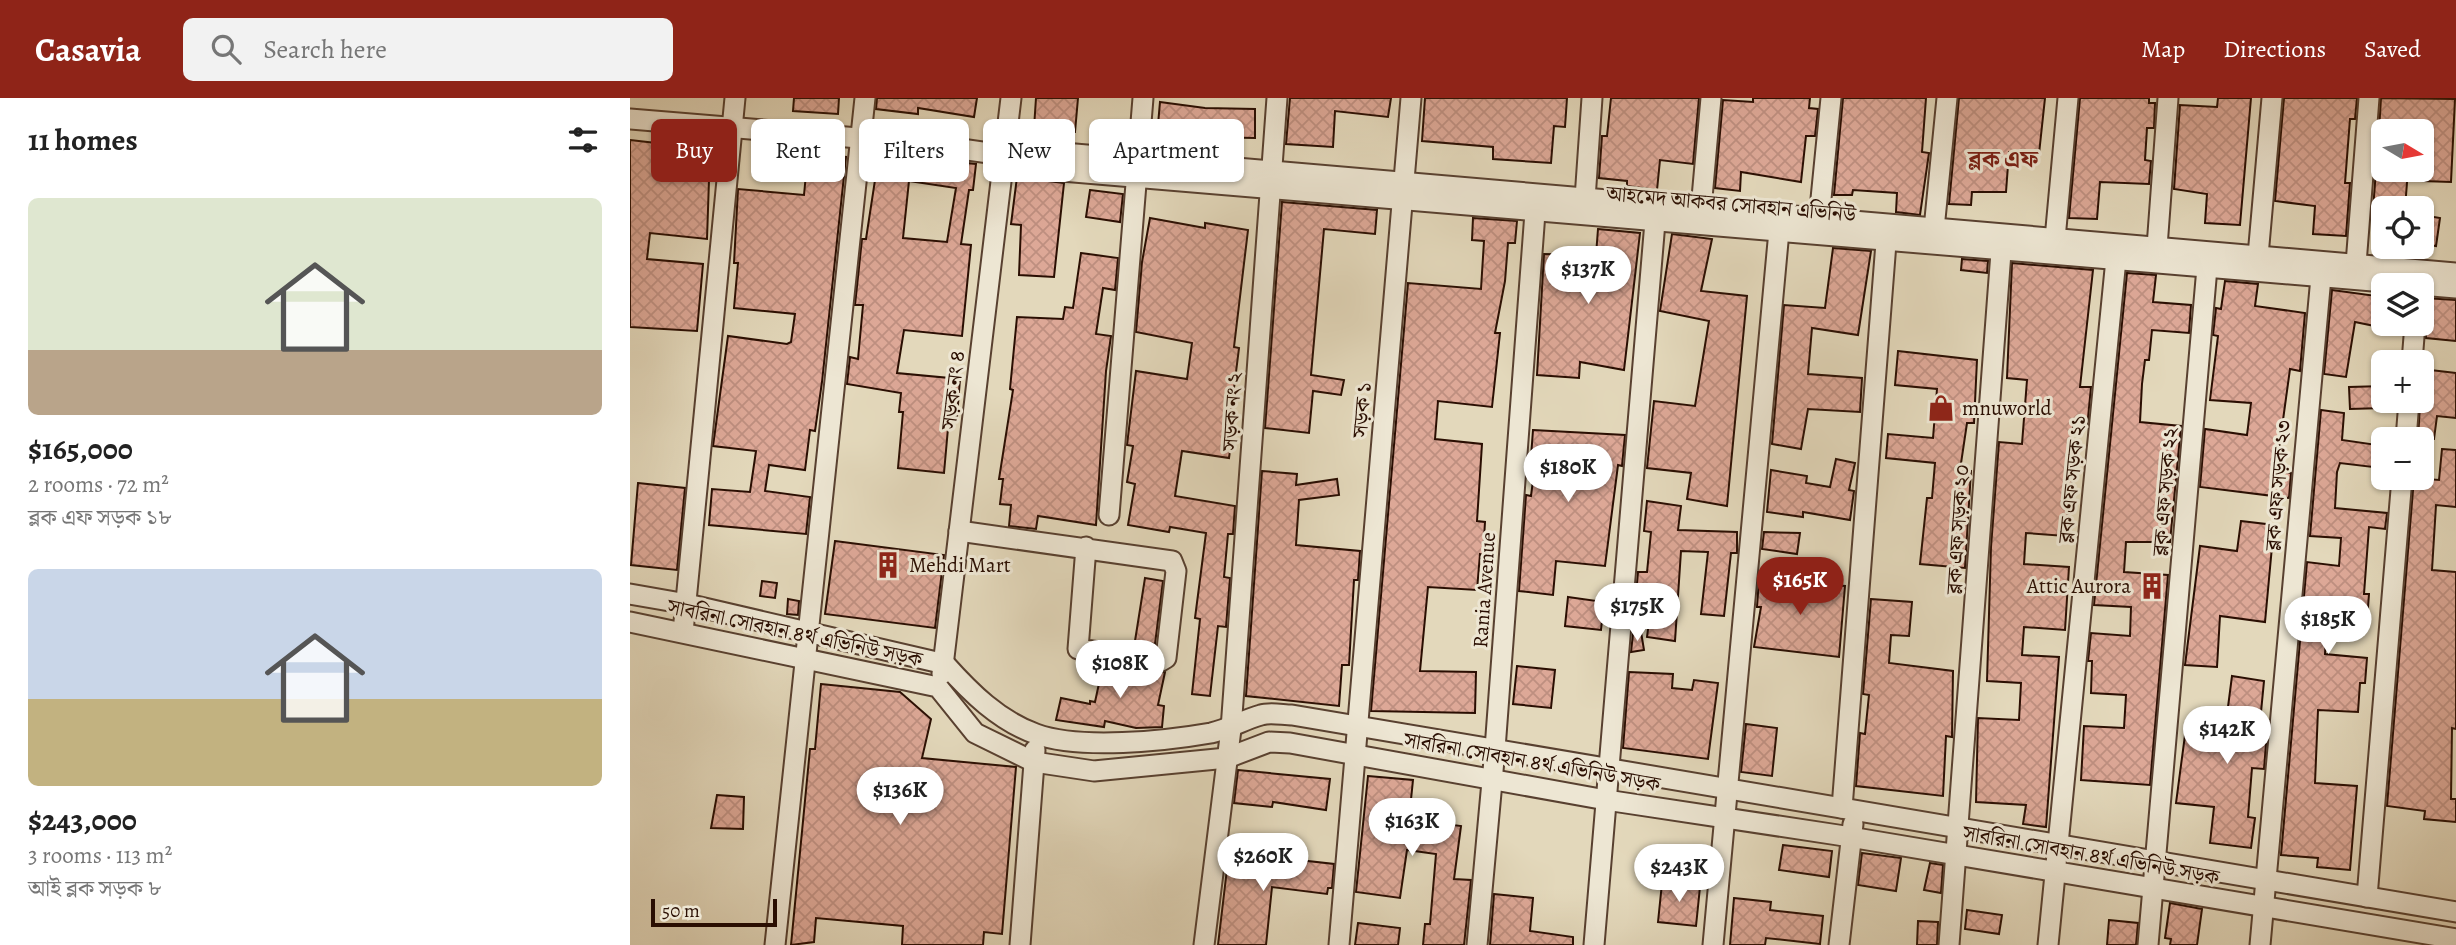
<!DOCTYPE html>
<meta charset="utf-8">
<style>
body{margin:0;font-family:Alegreya,"Noto Serif Bengali",serif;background:#f2f2f2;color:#222;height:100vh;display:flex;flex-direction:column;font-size:26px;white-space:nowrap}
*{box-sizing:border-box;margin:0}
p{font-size:23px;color:#767676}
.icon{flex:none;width:38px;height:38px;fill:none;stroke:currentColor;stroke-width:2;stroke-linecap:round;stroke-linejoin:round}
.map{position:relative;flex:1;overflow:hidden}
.side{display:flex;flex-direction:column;background:#fff;width:630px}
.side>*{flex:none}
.guide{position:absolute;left:21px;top:21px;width:665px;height:63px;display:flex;gap:14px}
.needle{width:46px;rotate:100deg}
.buttons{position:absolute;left:1741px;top:21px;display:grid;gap:14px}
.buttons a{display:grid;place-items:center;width:63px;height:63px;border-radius:10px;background:#fff;box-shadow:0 2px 5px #0004;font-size:35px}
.scale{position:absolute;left:21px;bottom:18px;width:126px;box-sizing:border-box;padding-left:7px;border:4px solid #2a0e02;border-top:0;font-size:19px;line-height:24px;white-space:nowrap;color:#2a0e02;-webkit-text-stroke:5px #ede6d3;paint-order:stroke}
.price{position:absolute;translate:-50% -60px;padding:0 16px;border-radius:24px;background:#fff;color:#222;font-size:23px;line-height:46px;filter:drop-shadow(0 2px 4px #0008)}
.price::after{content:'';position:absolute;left:50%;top:42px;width:21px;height:16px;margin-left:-10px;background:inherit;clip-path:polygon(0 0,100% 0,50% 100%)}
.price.on{background:#8f2418;color:#fff}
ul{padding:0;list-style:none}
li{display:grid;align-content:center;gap:14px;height:371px;padding:0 28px}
li span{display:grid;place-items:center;height:217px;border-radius:10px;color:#555}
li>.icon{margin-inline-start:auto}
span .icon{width:126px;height:126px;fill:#fffc;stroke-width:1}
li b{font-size:30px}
h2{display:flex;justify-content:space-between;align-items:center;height:84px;padding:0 28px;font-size:30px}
.pill{padding:0 24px;border-radius:10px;background:#fff;box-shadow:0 2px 5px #0004;font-size:24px;line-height:63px}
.pill.on{background:#8f2418;color:#fff}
header{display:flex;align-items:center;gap:42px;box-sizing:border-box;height:98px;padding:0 35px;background:#8f2418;color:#fff}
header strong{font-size:33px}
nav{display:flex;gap:38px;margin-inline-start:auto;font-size:24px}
.search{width:490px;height:63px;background:#f2f2f2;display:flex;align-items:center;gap:18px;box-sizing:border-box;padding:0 24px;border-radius:10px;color:#767676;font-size:26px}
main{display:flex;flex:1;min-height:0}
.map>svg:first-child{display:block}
.building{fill:url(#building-cross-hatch);stroke:#2a0e02;stroke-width:2;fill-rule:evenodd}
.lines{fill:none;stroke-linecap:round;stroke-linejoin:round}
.minor-casing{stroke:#584030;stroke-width:23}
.minor{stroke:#ede6d3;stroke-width:19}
.labels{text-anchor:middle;stroke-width:6;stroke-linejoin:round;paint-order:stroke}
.street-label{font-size:21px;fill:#2a0e02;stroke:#ede6d3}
.poi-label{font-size:21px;fill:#2a0e02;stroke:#ede6d3;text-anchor:start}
.quarter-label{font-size:24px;font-weight:bold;fill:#7a1f14;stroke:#ede6d3}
</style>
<header>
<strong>Casavia</strong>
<div class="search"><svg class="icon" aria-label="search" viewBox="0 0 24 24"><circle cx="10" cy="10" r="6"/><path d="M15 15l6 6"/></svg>Search here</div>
<nav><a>Map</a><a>Directions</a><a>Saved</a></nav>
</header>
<main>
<section class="side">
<h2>11 homes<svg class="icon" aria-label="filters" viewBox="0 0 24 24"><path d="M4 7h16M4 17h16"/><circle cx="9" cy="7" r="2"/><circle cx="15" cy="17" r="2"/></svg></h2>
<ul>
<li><span style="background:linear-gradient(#dfe7d0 70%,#b9a48a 0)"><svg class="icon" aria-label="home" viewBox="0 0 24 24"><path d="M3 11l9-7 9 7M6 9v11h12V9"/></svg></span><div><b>$165,000</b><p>2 rooms · 72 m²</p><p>ব্লক এফ সড়ক ১৮</p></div></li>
<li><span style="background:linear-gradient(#c9d6e8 60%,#c2b280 0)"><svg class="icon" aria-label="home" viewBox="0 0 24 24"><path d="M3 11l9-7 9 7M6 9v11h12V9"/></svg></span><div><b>$243,000</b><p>3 rooms · 113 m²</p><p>আই ব্লক সড়ক ৮</p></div></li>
</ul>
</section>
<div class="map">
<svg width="1826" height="847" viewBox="0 0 1826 847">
<defs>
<pattern id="building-cross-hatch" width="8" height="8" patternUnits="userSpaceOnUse" patternTransform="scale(1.75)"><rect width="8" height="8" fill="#dda897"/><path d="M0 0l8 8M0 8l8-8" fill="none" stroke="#be8f80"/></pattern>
</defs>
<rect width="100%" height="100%" fill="#e3d8bb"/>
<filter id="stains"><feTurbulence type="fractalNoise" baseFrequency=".00286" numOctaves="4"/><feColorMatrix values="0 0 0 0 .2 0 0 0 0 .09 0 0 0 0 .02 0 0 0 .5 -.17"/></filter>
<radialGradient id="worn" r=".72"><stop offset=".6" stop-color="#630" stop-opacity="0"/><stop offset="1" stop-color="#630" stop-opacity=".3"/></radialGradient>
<g class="building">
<path d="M 164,0 L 209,0 L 208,16 L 163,13 Z"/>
<path d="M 247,0 L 347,0 L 344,19 L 288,10 L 288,16 L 246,11 Z"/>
<path d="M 406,0 L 448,0 L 445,34 L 404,30 Z"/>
<path d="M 660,0 L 761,0 L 758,19 L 705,13 L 703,49 L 656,46 Z"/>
<path d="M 795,0 L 937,0 L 935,29 L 924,28 L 921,65 L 863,61 L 863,49 L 792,43 Z"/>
<path d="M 981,0 L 1069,0 L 1063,66 L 1030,62 L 1027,92 L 997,88 L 997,83 L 969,80 L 972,38 L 977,38 Z"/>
<path d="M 1123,0 L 1180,0 L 1179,10 L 1188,11 L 1185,38 L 1176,38 L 1171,84 L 1111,74 L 1110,93 L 1085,90 L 1093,2 L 1123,4 Z"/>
<path d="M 1213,0 L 1296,0 L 1292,54 L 1299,55 L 1290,117 L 1266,114 L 1267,95 L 1223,92 L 1222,97 L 1204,97 Z"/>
<path d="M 1329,0 L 1415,0 L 1409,56 L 1379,54 L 1376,94 L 1342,94 L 1341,107 L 1319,106 Z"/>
<path d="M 1450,0 L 1519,0 L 1519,5 L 1525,5 L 1524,30 L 1517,30 L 1515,62 L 1521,63 L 1519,86 L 1470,84 L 1467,121 L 1439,120 Z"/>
<path d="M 1588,0 L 1621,0 L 1610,127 L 1575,125 L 1577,96 L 1544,91 L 1550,7 L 1587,9 Z"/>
<path d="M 1654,0 L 1727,0 L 1725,21 L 1720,21 L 1715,85 L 1720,85 L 1716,138 L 1683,136 L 1685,108 L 1645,103 Z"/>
<path d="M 1751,0 L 1825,1 L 1821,84 L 1792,83 L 1792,33 L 1749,33 Z"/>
<path d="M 530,4 L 575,10 L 625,11 L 625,40 L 572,39 L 572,42 L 527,38 Z"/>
<path d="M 0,42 L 78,51 L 74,82 L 79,82 L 77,141 L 20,135 L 17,161 L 73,166 L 67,233 L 0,229 Z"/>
<path d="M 178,55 L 216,59 L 192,284 L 185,333 L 180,332 L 175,372 L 139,367 L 135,393 L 180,399 L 176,436 L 79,427 L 82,391 L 120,394 L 126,353 L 83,348 L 98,238 L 157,246 L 161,244 L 165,216 L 104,210 L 108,165 L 104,165 L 108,91 L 174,97 Z"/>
<path d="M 249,56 L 346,66 L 343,92 L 339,92 L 331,146 L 341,147 L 332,238 L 274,232 L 267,275 L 330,281 L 327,319 L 319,319 L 314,375 L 268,370 L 273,314 L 269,314 L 271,295 L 217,286 L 220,259 L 228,261 L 233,207 L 225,207 L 232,141 L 236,141 ZM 279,83 L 326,90 L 317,144 L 273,140 Z"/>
<path d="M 1746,72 L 1778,72 L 1775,110 L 1743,112 Z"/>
<path d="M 387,79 L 434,85 L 424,179 L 389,177 L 391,127 L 381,126 Z"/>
<path d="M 460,92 L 493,96 L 490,124 L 456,119 Z"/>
<path d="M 652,104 L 747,112 L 745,136 L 694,131 L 681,277 L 714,282 L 711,297 L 683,293 L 679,335 L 635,330 Z"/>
<path d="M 1792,117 L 1810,120 L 1806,148 L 1792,146 Z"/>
<path d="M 520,120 L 575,130 L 575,125 L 618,132 L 604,249 L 609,250 L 599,330 L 603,331 L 599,360 L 552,353 L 545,398 L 605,408 L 603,436 L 598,436 L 594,479 L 600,480 L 596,529 L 588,528 L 580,598 L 562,596 L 570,521 L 565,520 L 576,435 L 540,429 L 539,434 L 498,427 L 505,386 L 497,384 L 503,348 L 497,347 L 506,273 L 557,281 L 562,245 L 506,234 L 512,164 Z"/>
<path d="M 843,120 L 887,123 L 885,145 L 878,145 L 875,183 L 865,235 L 870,235 L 862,309 L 808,303 L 805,341 L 852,346 L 847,423 L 855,424 L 853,457 L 850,456 L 847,492 L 798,489 L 790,573 L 846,574 L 845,615 L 741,613 L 778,185 L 851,191 L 854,143 L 842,142 Z"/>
<path d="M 968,131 L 1010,135 L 994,272 L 950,264 L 949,280 L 907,277 L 914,156 L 966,157 Z"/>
<path d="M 1042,136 L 1082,141 L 1071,193 L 1117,198 L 1097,408 L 1057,401 L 1061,375 L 1017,370 L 1024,303 L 1065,308 L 1079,223 L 1030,213 Z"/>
<path d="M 1203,150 L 1241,153 L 1228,237 L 1182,230 L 1178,276 L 1232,280 L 1230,314 L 1178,311 L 1171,351 L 1142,346 L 1154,207 L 1195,210 Z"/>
<path d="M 451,155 L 488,160 L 485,192 L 473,190 L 466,236 L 481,238 L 476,273 L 466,427 L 408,418 L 406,431 L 379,428 L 381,407 L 370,406 L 373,381 L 369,381 L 383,292 L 380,291 L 387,219 L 433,221 L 435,209 L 443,210 Z"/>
<path d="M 1332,161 L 1358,163 L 1357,175 L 1331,172 Z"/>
<path d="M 1382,165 L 1463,172 L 1450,289 L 1461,289 L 1457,330 L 1443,329 L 1437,382 L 1442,382 L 1435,438 L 1396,435 L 1394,466 L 1439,469 L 1435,532 L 1394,529 L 1392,557 L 1429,559 L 1416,729 L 1393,726 L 1396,707 L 1346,704 L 1348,620 L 1389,622 L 1391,585 L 1357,583 L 1361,449 L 1369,344 L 1392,346 L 1397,282 L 1377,280 Z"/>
<path d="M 1497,175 L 1526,177 L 1523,204 L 1561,207 L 1559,235 L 1522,232 L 1519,262 L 1515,262 L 1512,286 L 1510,324 L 1551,328 L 1540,444 L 1496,444 L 1494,474 L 1538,477 L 1520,687 L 1451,682 L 1454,628 L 1494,630 L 1496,597 L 1461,595 L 1462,563 L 1458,563 L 1461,535 L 1500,538 L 1501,509 L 1464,507 Z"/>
<path d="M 1595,183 L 1628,186 L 1625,208 L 1675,215 L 1670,273 L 1660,271 L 1646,373 L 1661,375 L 1659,400 L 1570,389 L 1575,331 L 1617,337 L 1621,305 L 1580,302 L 1588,238 L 1583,237 L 1586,210 L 1591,211 Z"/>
<path d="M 1702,192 L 1754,199 L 1754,230 L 1725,224 L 1716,279 L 1694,276 Z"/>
<path d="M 1794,200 L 1826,202 L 1826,243 L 1796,240 Z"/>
<path d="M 1268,253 L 1347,262 L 1344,325 L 1337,325 L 1330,372 L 1341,373 L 1335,470 L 1290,466 L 1297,400 L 1302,400 L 1305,365 L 1256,360 L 1258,336 L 1303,340 L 1307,291 L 1265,287 Z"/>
<path d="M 1792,271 L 1826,275 L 1826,320 L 1807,318 L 1804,341 L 1788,341 Z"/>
<path d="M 1754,288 L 1754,310 L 1720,311 L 1719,289 Z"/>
<path d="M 1691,312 L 1714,315 L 1712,342 L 1754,348 L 1751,370 L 1710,365 L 1707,374 L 1705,410 L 1757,415 L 1755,431 L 1739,429 L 1734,496 L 1739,496 L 1737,523 L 1697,520 L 1695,556 L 1737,560 L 1735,585 L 1730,585 L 1728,614 L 1688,612 L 1685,685 L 1727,688 L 1720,772 L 1687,769 L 1688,760 L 1651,757 L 1677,464 L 1709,468 L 1711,440 L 1680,438 Z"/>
<path d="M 903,332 L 995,337 L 992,368 L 988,367 L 975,468 L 926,463 L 923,497 L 889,493 L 896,397 L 901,398 L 906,359 L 901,359 Z"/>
<path d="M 1812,351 L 1826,352 L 1826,409 L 1806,407 L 1802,472 L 1826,474 L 1826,631 L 1822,630 L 1821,701 L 1826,701 L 1826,724 L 1794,721 L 1795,713 L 1757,708 L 1784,380 L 1809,382 Z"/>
<path d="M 1206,361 L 1225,365 L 1219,392 L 1224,393 L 1220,422 L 1173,414 L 1173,419 L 1137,414 L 1141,372 L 1177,378 L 1176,385 L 1200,389 Z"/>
<path d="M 632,373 L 667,376 L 666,387 L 707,381 L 709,397 L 669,402 L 666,447 L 730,453 L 728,482 L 724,482 L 719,567 L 712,567 L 709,608 L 616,598 Z"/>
<path d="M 8,385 L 55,390 L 47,472 L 1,467 Z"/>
<path d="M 1017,403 L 1051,408 L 1048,432 L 1107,434 L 1107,455 L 1101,455 L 1094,518 L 1071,516 L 1078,454 L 1051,453 L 1045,543 L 1017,539 L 1021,509 L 1005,508 L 1008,474 L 1017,474 L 1021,434 L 1014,433 Z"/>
<path d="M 1611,423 L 1644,427 L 1635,524 L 1590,518 L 1587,569 L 1555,567 L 1570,448 L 1607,453 Z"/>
<path d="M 1134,434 L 1170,435 L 1167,456 L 1132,451 Z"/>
<path d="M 205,443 L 314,457 L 305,530 L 195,516 Z"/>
<path d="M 515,480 L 533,483 L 525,546 L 505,543 Z"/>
<path d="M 1129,481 L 1215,488 L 1209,559 L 1124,549 L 1131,509 L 1127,509 Z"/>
<path d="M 132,483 L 147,485 L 145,500 L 130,498 Z"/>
<path d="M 938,499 L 974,504 L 971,532 L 935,528 Z"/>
<path d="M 158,501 L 169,503 L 168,517 L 157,516 Z"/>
<path d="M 1241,501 L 1282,504 L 1279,538 L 1261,537 L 1259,565 L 1323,573 L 1322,639 L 1316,638 L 1313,698 L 1226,688 L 1230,635 L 1235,636 L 1239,597 L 1233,596 Z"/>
<path d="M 1011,534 L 1014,552 L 1001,554 L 1003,536 Z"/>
<path d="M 473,567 L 535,574 L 528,607 L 534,608 L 532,629 L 506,630 L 475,623 L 474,629 L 426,622 L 431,600 L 460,606 L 460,603 L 465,604 Z"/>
<path d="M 887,568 L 925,572 L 921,610 L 883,606 Z"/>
<path d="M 999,574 L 1043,576 L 1042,590 L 1062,592 L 1064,582 L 1088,585 L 1078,661 L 993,650 Z"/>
<path d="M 1602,578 L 1634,583 L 1628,645 L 1636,646 L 1634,671 L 1622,670 L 1618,719 L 1625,720 L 1621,750 L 1580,745 L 1584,709 L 1546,705 L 1555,637 L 1594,640 Z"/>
<path d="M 191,586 L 270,594 L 301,621 L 292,660 L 386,669 L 372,836 L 354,834 L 353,847 L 272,847 L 273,828 L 186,820 L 184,844 L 161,847 L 180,651 L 185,651 Z"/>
<path d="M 1116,626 L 1147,630 L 1142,678 L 1111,674 Z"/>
<path d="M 608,672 L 700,681 L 696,712 L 643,704 L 642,709 L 604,705 Z"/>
<path d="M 738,678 L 783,682 L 779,721 L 831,728 L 824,781 L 841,782 L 834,847 L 793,847 L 795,826 L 800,826 L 806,756 L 777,752 L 770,800 L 726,794 Z"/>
<path d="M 87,697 L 114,699 L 113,731 L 81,730 Z"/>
<path d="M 1153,747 L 1202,753 L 1199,779 L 1149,772 Z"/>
<path d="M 599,754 L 704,766 L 702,790 L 698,790 L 697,796 L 642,789 L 636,847 L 588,847 Z"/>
<path d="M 1232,755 L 1271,760 L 1266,793 L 1228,787 Z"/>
<path d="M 1300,765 L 1313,767 L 1311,795 L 1294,792 Z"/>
<path d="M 1032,785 L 1070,789 L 1066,828 L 1028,824 Z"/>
<path d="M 864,796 L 903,800 L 900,833 L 943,839 L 943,847 L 860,847 Z"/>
<path d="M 1104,800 L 1141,804 L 1140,812 L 1193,818 L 1190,846 L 1136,840 L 1135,847 L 1100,847 Z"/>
<path d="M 1540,805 L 1572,811 L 1567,847 L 1540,847 L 1541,841 L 1535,840 Z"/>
<path d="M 1337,812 L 1372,817 L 1369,836 L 1335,831 Z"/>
<path d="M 1479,822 L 1508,825 L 1506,847 L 1477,847 Z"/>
<path d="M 1288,823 L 1308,824 L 1307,847 L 1287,847 Z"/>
<path d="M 728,825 L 770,830 L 768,847 L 725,847 Z"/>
</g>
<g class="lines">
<defs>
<g id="minor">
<path d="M 0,21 L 289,45 L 373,57 L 420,72 L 1826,190"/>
<path d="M 385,56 L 422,54 L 1826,175"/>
<path d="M 955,101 L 962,0"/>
<path d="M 1071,111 L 1081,0"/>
<path d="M 1189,121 L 1201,0"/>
<path d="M 1304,131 L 1317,0"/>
<path d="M 1425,141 L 1438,0"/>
<path d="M 1527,149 L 1538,0"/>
<path d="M 1628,158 L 1642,0"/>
<path d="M 1726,166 L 1739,0"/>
<path d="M 1782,264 L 1785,226"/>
<path d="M 1776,341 L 1779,303"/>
<path d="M 479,417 L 513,0"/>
<path d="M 329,433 L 542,463 L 546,473 L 536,560 L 531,563 L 448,551 L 456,449"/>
<path d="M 0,496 L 57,506 L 315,566 C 340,594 369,623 406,636 C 450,652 535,643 581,635 C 599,631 613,622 631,617 C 640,614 653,617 662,617 L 1826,814"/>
<path d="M 0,524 L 308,589 L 345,635 L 404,664 L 464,673 L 597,660 L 639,644 L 660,645 L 976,702 L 1208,737 L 1826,841"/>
<path d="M 53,534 L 105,0"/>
<path d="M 312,576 L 381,0"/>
<path d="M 1212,710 L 1257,132"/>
<path d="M 1737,799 L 1772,380"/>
<path d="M 145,847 L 235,0"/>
<path d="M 390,847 L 405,652"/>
<path d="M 574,847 L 601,631 L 647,0"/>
<path d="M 709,847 L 781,0"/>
<path d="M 847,847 L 865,651 L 906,101"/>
<path d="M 964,847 L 1026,112"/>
<path d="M 1083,847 L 1150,122"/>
<path d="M 1209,847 L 1223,726"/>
<path d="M 1319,847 L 1372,141"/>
<path d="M 1418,847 L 1487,151"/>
<path d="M 1518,847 L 1578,158"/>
<path d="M 1630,847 L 1692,168"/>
</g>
</defs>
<use href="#minor" class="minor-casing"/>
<use href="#minor" class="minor"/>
</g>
<defs>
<symbol id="shop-bare" viewBox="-9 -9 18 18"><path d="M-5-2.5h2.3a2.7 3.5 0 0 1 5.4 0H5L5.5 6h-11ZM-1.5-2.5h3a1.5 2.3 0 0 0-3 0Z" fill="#8f2418" stroke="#ede6d3" stroke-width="2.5" paint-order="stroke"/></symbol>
<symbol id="building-bare" viewBox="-9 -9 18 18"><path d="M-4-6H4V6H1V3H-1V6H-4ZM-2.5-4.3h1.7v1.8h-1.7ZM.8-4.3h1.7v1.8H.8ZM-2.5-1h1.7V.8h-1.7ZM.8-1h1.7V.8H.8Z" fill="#8f2418" stroke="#ede6d3" stroke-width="2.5" paint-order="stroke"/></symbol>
</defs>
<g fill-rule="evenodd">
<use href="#shop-bare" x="1292" y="291" width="38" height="38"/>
<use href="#building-bare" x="239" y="448" width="38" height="38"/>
<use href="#building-bare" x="1503" y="469" width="38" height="38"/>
</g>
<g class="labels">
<g class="street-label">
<text transform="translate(1101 106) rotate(5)" y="7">আহমেদ আকবর সোবহান এভিনিউ</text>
<text transform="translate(323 292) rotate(-83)" y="7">সড়ক নং ৪</text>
<text transform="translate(732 312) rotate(-85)" y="7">সড়ক ১</text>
<text transform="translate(602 314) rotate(-86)" y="7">সড়ক নং ২</text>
<text transform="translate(1442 381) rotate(-84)" y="7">ব্লক এফ সড়ক ২১</text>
<text transform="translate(1648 387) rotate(-85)" y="7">ব্লক এফ সড়ক ২৩</text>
<text transform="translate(1535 394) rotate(-85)" y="7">ব্লক এফ সড়ক ২২</text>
<text transform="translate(1328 431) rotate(-86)" y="7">ব্লক এফ সড়ক ২০</text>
<text transform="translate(854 492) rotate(-86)" y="7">Rania Avenue</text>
<text transform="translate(165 535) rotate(12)" y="7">সাবরিনা সোবহান ৪র্থ এভিনিউ সড়ক</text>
<text transform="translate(902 664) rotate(10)" y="7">সাবরিনা সোবহান ৪র্থ এভিনিউ সড়ক</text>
<text transform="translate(1461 757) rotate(10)" y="7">সাবরিনা সোবহান ৪র্থ এভিনিউ সড়ক</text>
</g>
<g class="poi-label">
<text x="1332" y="317">mnuworld</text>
<text x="279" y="474">Mehdi Mart</text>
<text x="1501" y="495" text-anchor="end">Attic Aurora</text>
</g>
<g class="quarter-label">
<text x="1373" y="69">ব্লক এফ</text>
</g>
</g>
<rect width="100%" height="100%" filter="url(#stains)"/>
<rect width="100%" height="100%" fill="url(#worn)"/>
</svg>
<div class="buttons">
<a><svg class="needle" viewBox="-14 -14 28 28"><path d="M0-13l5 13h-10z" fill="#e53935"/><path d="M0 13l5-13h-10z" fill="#767676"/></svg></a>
<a><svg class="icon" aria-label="locate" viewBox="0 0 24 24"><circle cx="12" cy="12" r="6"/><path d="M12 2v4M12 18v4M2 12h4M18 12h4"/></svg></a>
<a><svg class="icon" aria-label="layers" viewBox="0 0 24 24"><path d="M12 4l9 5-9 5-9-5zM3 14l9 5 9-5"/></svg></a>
<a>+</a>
<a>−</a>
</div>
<div class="scale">50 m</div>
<b class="price" style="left:958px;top:208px">$137K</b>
<b class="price" style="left:938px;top:406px">$180K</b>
<b class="price on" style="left:1170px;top:519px">$165K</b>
<b class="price" style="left:1007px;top:545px">$175K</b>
<b class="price" style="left:1698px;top:558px">$185K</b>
<b class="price" style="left:490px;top:602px">$108K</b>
<b class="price" style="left:1597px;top:668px">$142K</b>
<b class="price" style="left:270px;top:729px">$136K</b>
<b class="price" style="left:782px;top:760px">$163K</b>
<b class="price" style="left:633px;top:795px">$260K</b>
<b class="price" style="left:1049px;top:806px">$243K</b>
<div class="guide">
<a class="pill on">Buy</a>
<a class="pill">Rent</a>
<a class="pill">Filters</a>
<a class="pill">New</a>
<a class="pill">Apartment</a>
</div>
</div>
</main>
